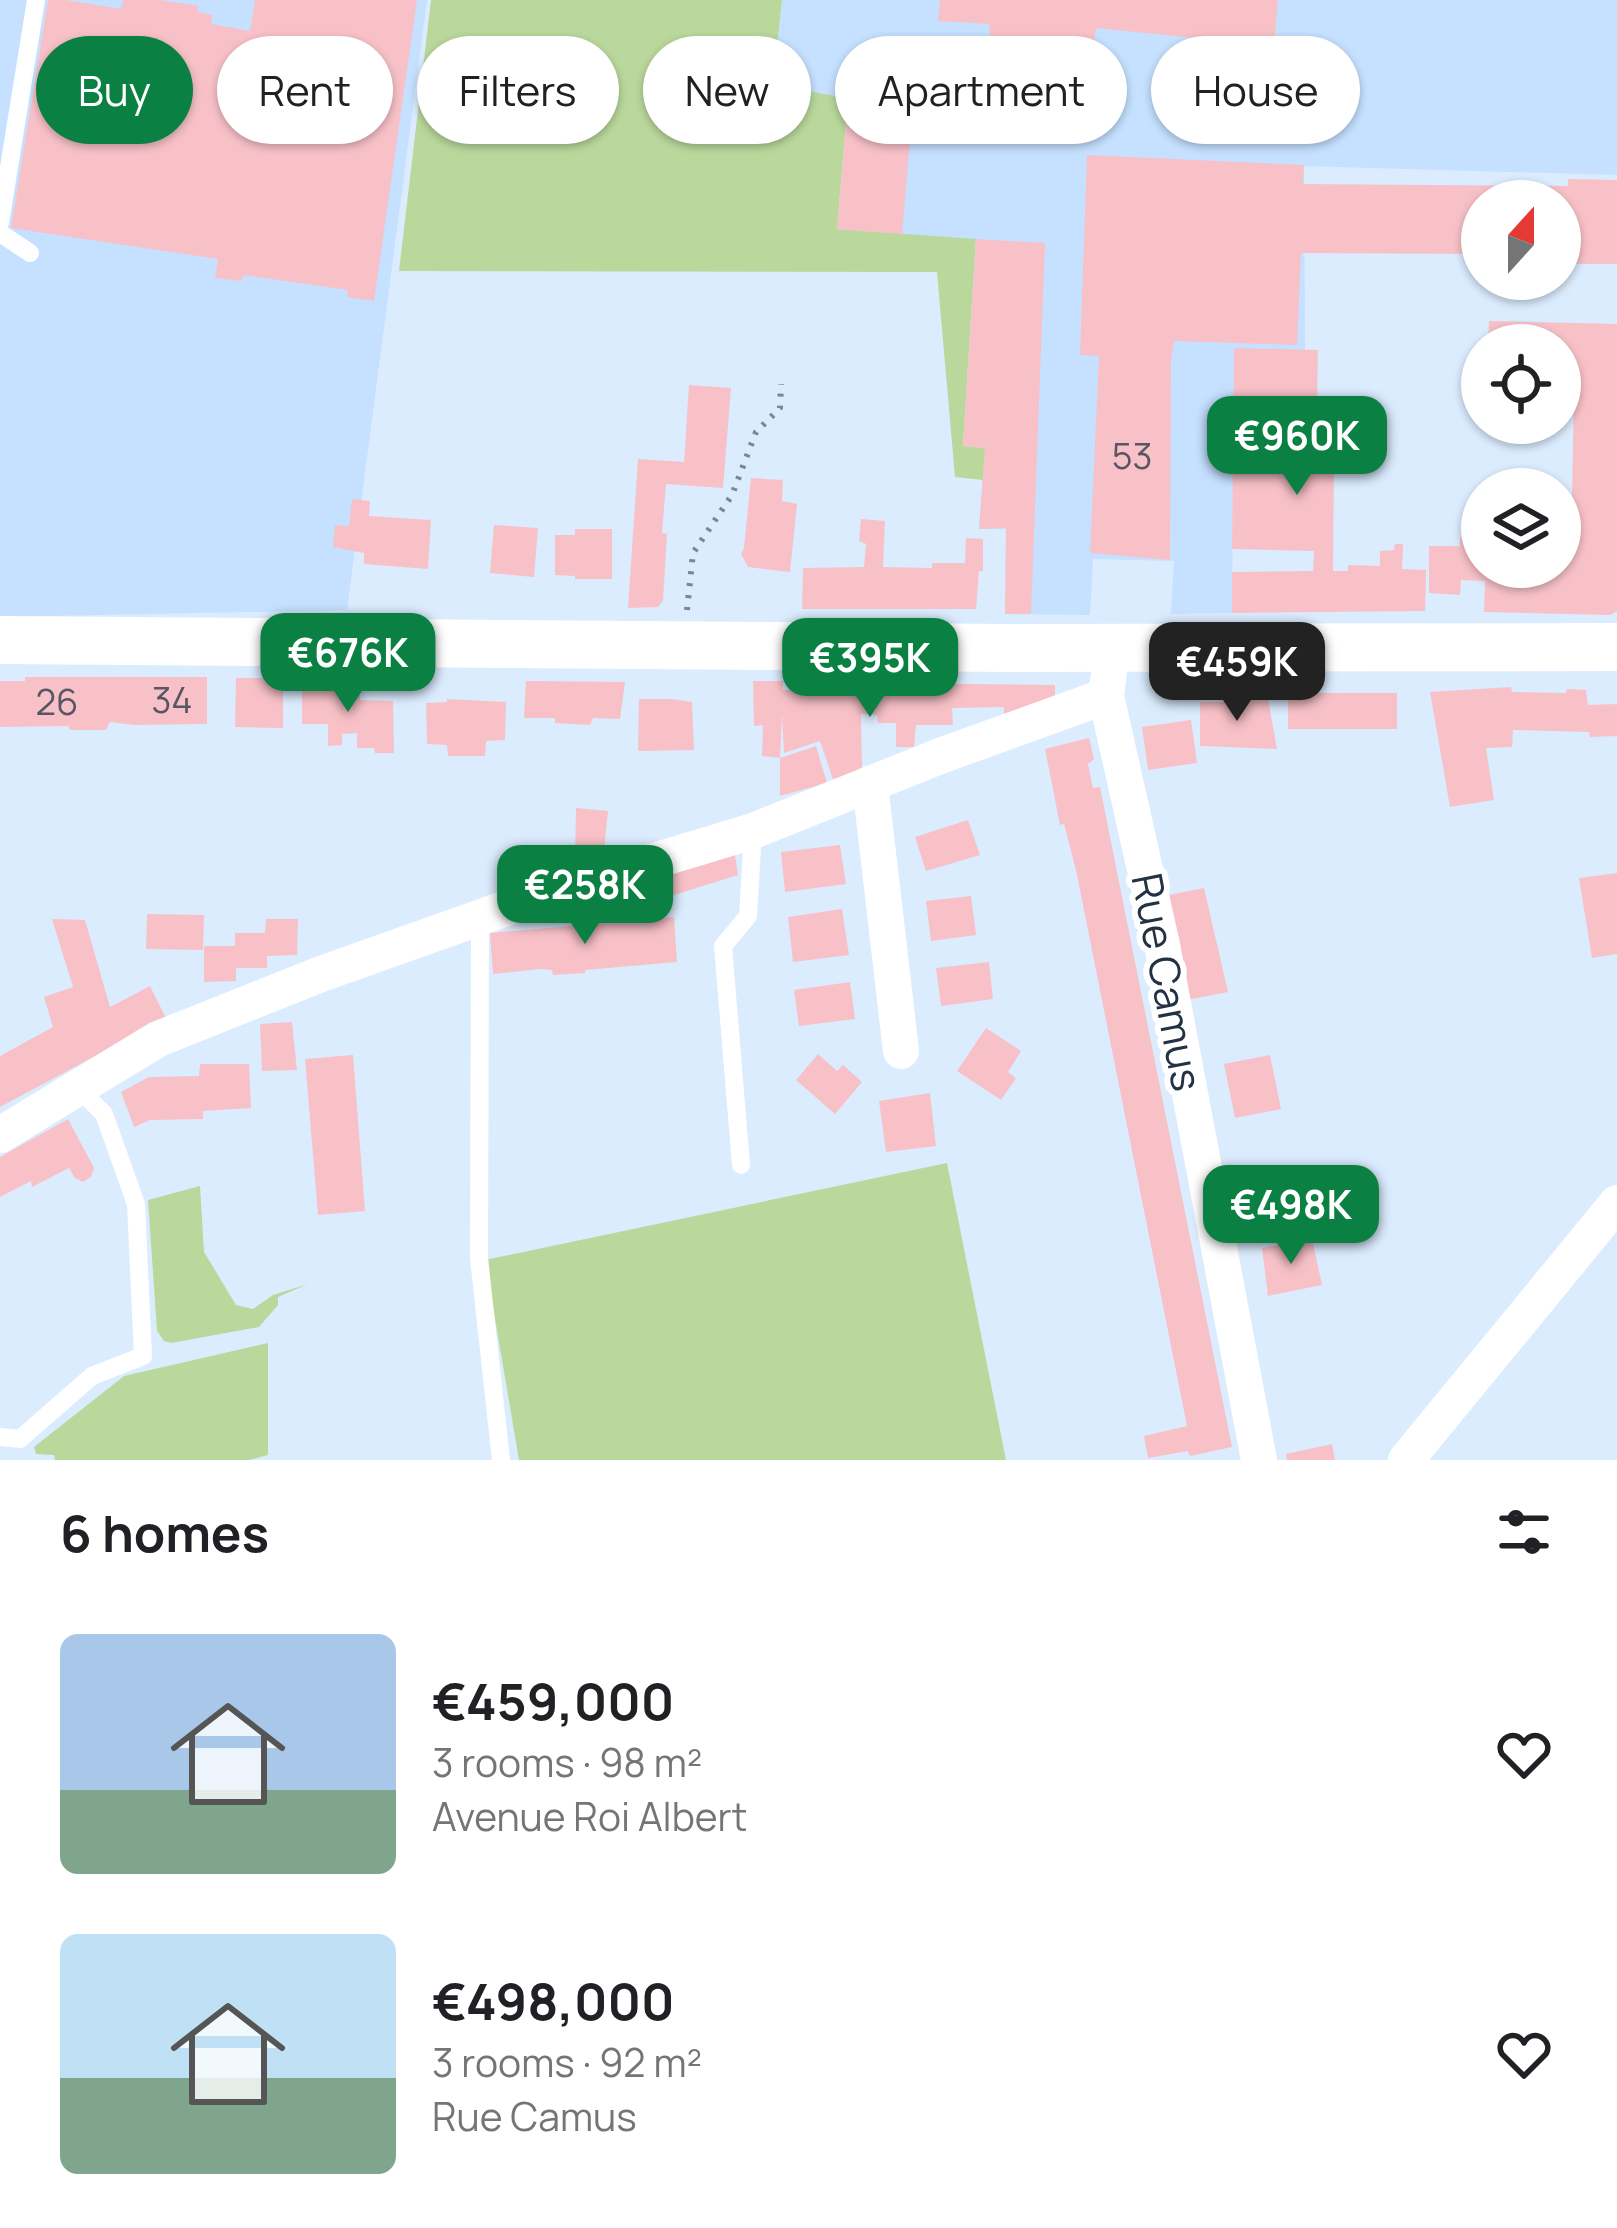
<!DOCTYPE html>
<meta charset="utf-8">
<style>
body{margin:0;font-family:Manrope,sans-serif;background:#f6f6f6;color:#202124;height:100vh;display:flex;flex-direction:column;font-size:45px;white-space:nowrap}
*{box-sizing:border-box;margin:0}
p{font-size:39px;color:#757577}
.icon{flex:none;width:66px;height:66px;fill:none;stroke:currentColor;stroke-width:2;stroke-linecap:round;stroke-linejoin:round}
.map{position:relative;height:1460px;overflow:hidden}
.drawer{display:flex;flex-direction:column;background:#fff;flex:1}
.drawer>*{flex:none}
.top-card{position:absolute;left:36px;top:36px;width:1545px;height:108px;display:flex;gap:24px}
.needle{width:78px;rotate:21deg}
.fabs{position:absolute;left:1461px;top:180px;display:grid;gap:24px}
.fabs a{display:grid;place-items:center;width:120px;height:120px;border-radius:50%;background:#fff;box-shadow:0 3px 9px #0004;font-size:60px}
.price{position:absolute;translate:-50% -102px;padding:0 27px;border-radius:24px;background:#0b8043;color:#fff;font-size:39px;line-height:78px;filter:drop-shadow(0 3px 6px #0008)}
.price::after{content:'';position:absolute;left:50%;top:72px;width:36px;height:27px;margin-left:-18px;background:inherit;clip-path:polygon(0 0,100% 0,50% 100%)}
.price.on{background:#222;color:#fff}
ul{padding:0;list-style:none}
li{display:flex;align-items:center;gap:36px;height:300px;padding:0 60px}
li span{display:grid;place-items:center;flex:none;width:336px;height:240px;border-radius:18px;color:#555}
li>.icon{margin-inline-start:auto}
span .icon{width:144px;height:144px;fill:#fffc;stroke-width:1}
li b{font-size:51px}
h2{display:flex;justify-content:space-between;align-items:center;height:144px;padding:0 60px;font-size:51px}
.tag{padding:0 42px;border-radius:54px;background:#fff;box-shadow:0 3px 9px #0004;font-size:42px;line-height:108px}
.tag.on{background:#0b8043;color:#fff}
.map>svg:first-child{display:block}
.built{fill:#c5e1ff}
.green{fill:#bad89c}
.building{fill:#f8c1c8}
.lines{fill:none;stroke-linecap:round;stroke-linejoin:round}
.path{stroke:#778798;stroke-width:6;stroke-dasharray:3 9;stroke-linecap:butt}
.service{stroke:#fff;stroke-width:18}
.minor{stroke:#fff;stroke-width:36}
.secondary{stroke:#fff;stroke-width:48}
.labels{text-anchor:middle;stroke-width:12;stroke-linejoin:round;paint-order:stroke}
.number-label{font-size:36px;fill:#585664}
.street-label{font-size:42px;fill:#223243;stroke:#fff}
</style>
<div class="map">
<svg width="1617" height="1460" viewBox="0 0 1617 1460">
<rect width="100%" height="100%" fill="#dbecfe"/>
<g class="built">
<path d="M 0,0 L 427,0 L 347,610 L 0,617 Z"/>
<path d="M 782,0 L 1617,0 L 1617,175 L 1304,166 L 1305,350 L 1234,349 L 1232,613 L 1171,614 L 1174,561 L 1093,559 L 1090,615 L 1005,614 L 1006,529 L 979,529 L 985,449 L 963,446 L 976,240 L 837,229 L 848,98 L 773,86 Z"/>
</g>
<g class="green">
<path d="M 431,0 L 782,0 L 773,85 L 848,98 L 837,229 L 976,239 L 963,446 L 985,448 L 983,480 L 955,477 L 937,272 L 399,271 Z"/>
<path d="M 947,1163 L 1006,1460 L 519,1460 L 485,1260 Z"/>
<path d="M 200,1186 L 204,1252 L 236,1305 L 253,1309 L 273,1295 L 308,1284 L 278,1297 L 278,1305 L 259,1327 L 171,1343 L 164,1341 L 157,1331 L 148,1200 Z"/>
<path d="M 268,1343 L 268,1455 L 249,1460 L 55,1460 L 54,1455 L 36,1454 L 34,1447 L 124,1376 Z"/>
</g>
<g class="building">
<path d="M 48,0 L 66,0 L 121,9 L 123,0 L 160,0 L 199,6 L 197,12 L 212,15 L 211,24 L 250,31 L 255,0 L 417,0 L 374,301 L 347,297 L 348,290 L 243,275 L 242,281 L 215,278 L 218,259 L 11,228 Z"/>
<path d="M 940,0 L 1278,0 L 1274,46 L 1096,28 L 1089,81 L 993,69 L 989,24 L 938,21 Z"/>
<path d="M 848,98 L 913,104 L 902,234 L 837,229 Z"/>
<path d="M 1087,155 L 1304,165 L 1303,184 L 1568,186 L 1568,179 L 1617,180 L 1617,264 L 1567,264 L 1567,255 L 1560,255 L 1560,201 L 1482,201 L 1482,254 L 1301,253 L 1297,345 L 1174,341 L 1171,359 L 1170,560 L 1090,553 L 1099,356 L 1080,355 Z"/>
<path d="M 976,239 L 1045,243 L 1031,614 L 1005,614 L 1006,528 L 979,529 L 985,448 L 963,446 Z"/>
<path d="M 1489,321 L 1617,324 L 1617,611 L 1610,615 L 1484,612 L 1485,581 L 1461,580 L 1460,595 L 1429,593 L 1429,546 L 1460,546 L 1460,538 L 1482,538 L 1482,567 L 1560,567 L 1560,550 L 1571,550 L 1574,392 L 1560,392 L 1560,345 L 1488,345 Z"/>
<path d="M 1234,348 L 1318,350 L 1316,464 L 1334,464 L 1333,571 L 1348,571 L 1348,565 L 1380,566 L 1380,551 L 1394,550 L 1395,544 L 1403,544 L 1402,569 L 1426,570 L 1425,611 L 1232,613 L 1232,572 L 1313,571 L 1314,551 L 1232,549 Z"/>
<path d="M 689,385 L 731,388 L 723,488 L 666,484 L 662,533 L 667,534 L 663,601 L 658,607 L 628,608 L 638,459 L 684,462 Z"/>
<path d="M 751,478 L 783,480 L 782,501 L 797,504 L 790,572 L 748,567 L 741,554 L 744,548 Z"/>
<path d="M 352,499 L 370,501 L 369,516 L 431,520 L 428,569 L 364,564 L 364,553 L 333,547 L 335,525 L 349,526 Z"/>
<path d="M 861,519 L 885,521 L 883,567 L 932,568 L 932,563 L 965,563 L 966,538 L 983,539 L 983,571 L 979,571 L 976,609 L 802,609 L 803,568 L 864,567 L 866,544 L 859,541 Z"/>
<path d="M 494,525 L 538,528 L 534,577 L 490,573 Z"/>
<path d="M 575,529 L 612,529 L 612,579 L 575,579 L 575,576 L 555,575 L 555,535 L 575,535 Z"/>
<path d="M 25,677 L 207,677 L 207,724 L 134,725 L 110,722 L 106,730 L 70,730 L 68,726 L 0,727 L 0,681 L 25,681 Z"/>
<path d="M 236,678 L 283,678 L 283,728 L 235,727 Z"/>
<path d="M 302,678 L 329,679 L 330,684 L 359,686 L 360,700 L 393,701 L 394,753 L 375,753 L 374,748 L 357,748 L 357,733 L 342,734 L 342,745 L 328,746 L 328,724 L 302,724 Z"/>
<path d="M 526,681 L 625,682 L 620,719 L 593,718 L 590,725 L 555,723 L 555,718 L 524,718 Z"/>
<path d="M 753,681 L 783,681 L 783,690 L 860,691 L 860,683 L 1055,685 L 1055,707 L 1004,726 L 1004,707 L 952,708 L 953,725 L 916,725 L 914,747 L 896,747 L 896,723 L 878,723 L 877,715 L 861,714 L 862,770 L 834,782 L 820,741 L 784,753 L 782,714 L 780,758 L 816,746 L 827,783 L 780,796 L 780,758 L 762,756 L 763,725 L 754,726 Z"/>
<path d="M 1511,687 L 1512,692 L 1566,693 L 1567,689 L 1586,690 L 1588,705 L 1617,704 L 1617,736 L 1590,737 L 1589,732 L 1513,730 L 1512,747 L 1486,748 L 1494,800 L 1450,807 L 1430,692 Z"/>
<rect x="1288" y="693" width="109" height="36"/>
<path d="M 447,699 L 506,702 L 505,740 L 486,741 L 485,756 L 448,756 L 447,745 L 427,744 L 426,703 L 447,702 Z"/>
<path d="M 639,699 L 672,699 L 692,702 L 694,750 L 638,751 Z"/>
<path d="M 1236,699 L 1268,699 L 1277,749 L 1200,746 L 1200,702 L 1236,702 Z"/>
<path d="M 1191,720 L 1197,763 L 1148,770 L 1142,727 Z"/>
<path d="M 1089,738 L 1094,759 L 1088,764 L 1093,788 L 1100,787 L 1232,1447 L 1190,1456 L 1188,1451 L 1148,1458 L 1144,1436 L 1187,1426 L 1076,870 L 1064,824 L 1060,825 L 1045,749 Z"/>
<path d="M 576,808 L 608,811 L 604,851 L 575,860 Z"/>
<path d="M 968,820 L 980,855 L 926,871 L 915,837 Z"/>
<path d="M 840,845 L 846,884 L 785,892 L 781,852 Z"/>
<path d="M 734,849 L 738,875 L 671,896 L 668,870 Z"/>
<path d="M 1617,873 L 1617,954 L 1592,958 L 1579,878 Z"/>
<path d="M 1204,888 L 1228,992 L 1187,1000 L 1164,896 Z"/>
<path d="M 971,896 L 976,935 L 931,941 L 926,901 Z"/>
<path d="M 842,909 L 849,955 L 793,962 L 788,917 Z"/>
<path d="M 147,914 L 204,915 L 203,950 L 146,949 Z"/>
<path d="M 674,917 L 677,962 L 585,970 L 585,973 L 553,975 L 552,970 L 540,969 L 493,974 L 490,933 Z"/>
<path d="M 52,919 L 85,920 L 110,1007 L 150,986 L 166,1018 L 0,1107 L 0,1056 L 53,1027 L 44,997 L 73,987 Z"/>
<path d="M 266,919 L 298,919 L 297,955 L 267,956 L 267,968 L 236,968 L 236,981 L 204,982 L 204,946 L 235,946 L 235,933 L 265,933 Z"/>
<path d="M 989,962 L 993,999 L 941,1006 L 936,968 Z"/>
<path d="M 850,982 L 855,1019 L 799,1026 L 794,990 Z"/>
<path d="M 292,1022 L 297,1070 L 262,1071 L 260,1024 Z"/>
<path d="M 986,1028 L 1021,1051 L 1008,1072 L 1016,1078 L 1001,1100 L 957,1071 Z"/>
<path d="M 818,1054 L 837,1071 L 843,1065 L 862,1082 L 835,1114 L 796,1080 Z"/>
<path d="M 353,1055 L 365,1211 L 318,1215 L 305,1059 Z"/>
<path d="M 1270,1055 L 1281,1109 L 1235,1118 L 1224,1064 Z"/>
<path d="M 200,1064 L 249,1064 L 251,1108 L 203,1111 L 203,1119 L 150,1120 L 134,1127 L 121,1092 L 149,1077 L 199,1076 Z"/>
<path d="M 930,1093 L 936,1146 L 886,1152 L 879,1101 Z"/>
<path d="M 68,1119 L 94,1168 L 91,1177 L 83,1182 L 75,1178 L 69,1168 L 32,1187 L 31,1181 L 0,1197 L 0,1157 Z"/>
<path d="M 1312,1239 L 1322,1285 L 1268,1296 L 1262,1248 Z"/>
<path d="M 1332,1444 L 1335,1460 L 1287,1460 L 1286,1454 Z"/>
</g>
<g class="lines">
<path class="path" d="M 687,610 L 693,553 L 732,495 L 756,432 L 780,408 L 781,384"/>
<g class="service">
<path d="M 0,223 L 36,0"/>
<path d="M 0,233 L 30,253"/>
<path d="M 480,918 L 479,1258 L 501,1460"/>
<path d="M 741,1165 L 723,946 L 748,916 L 753,831"/>
<path d="M 0,1437 L 20,1439 L 92,1376 L 143,1356 L 136,1204 L 104,1114 L 78,1088"/>
</g>
<g class="minor">
<path d="M 1109,673 L 1106,696 L 1162,945 L 1259,1460"/>
<path d="M 870,784 L 901,1051"/>
<path d="M 0,1135 L 158,1039 L 321,974 L 555,891 L 753,831 L 940,756 L 1106,696"/>
<path d="M 1406,1460 L 1617,1203"/>
</g>
<path class="secondary" d="M 0,640 L 1007,648 L 1617,647"/>
</g>
<g class="labels">
<g class="number-label">
<text x="1132" y="469">53</text>
<text x="172" y="713">34</text>
<text x="57" y="715">26</text>
</g>
<g class="street-label">
<text transform="translate(1167 982) rotate(79)" y="15">Rue Camus</text>
</g>
</g>
</svg>
<div class="fabs">
<a><svg class="needle" viewBox="-14 -14 28 28"><path d="M0-13l5 13h-10z" fill="#e53935"/><path d="M0 13l5-13h-10z" fill="#757577"/></svg></a>
<a><svg class="icon" aria-label="locate" viewBox="0 0 24 24"><circle cx="12" cy="12" r="6"/><path d="M12 2v4M12 18v4M2 12h4M18 12h4"/></svg></a>
<a><svg class="icon" aria-label="layers" viewBox="0 0 24 24"><path d="M12 4l9 5-9 5-9-5zM3 14l9 5 9-5"/></svg></a>
</div>
<b class="price" style="left:1297px;top:498px">€960K</b>
<b class="price" style="left:348px;top:715px">€676K</b>
<b class="price" style="left:870px;top:720px">€395K</b>
<b class="price on" style="left:1237px;top:724px">€459K</b>
<b class="price" style="left:585px;top:947px">€258K</b>
<b class="price" style="left:1291px;top:1267px">€498K</b>
<div class="top-card">
<a class="tag on">Buy</a>
<a class="tag">Rent</a>
<a class="tag">Filters</a>
<a class="tag">New</a>
<a class="tag">Apartment</a>
<a class="tag">House</a>
</div>
</div>
<section class="drawer">
<h2>6 homes<svg class="icon" aria-label="filters" viewBox="0 0 24 24"><path d="M4 7h16M4 17h16"/><circle cx="9" cy="7" r="2"/><circle cx="15" cy="17" r="2"/></svg></h2>
<ul>
<li><span style="background:linear-gradient(#a9c7e8 65%,#7fa58c 0)"><svg class="icon" aria-label="home" viewBox="0 0 24 24"><path d="M3 11l9-7 9 7M6 9v11h12V9"/></svg></span><div><b>€459,000</b><p>3 rooms · 98 m²</p><p>Avenue Roi Albert</p></div><svg class="icon" aria-label="heart" viewBox="0 0 24 24"><path d="M12 20l-8-8c-3-5 5-10 8-4 3-6 11-1 8 4z"/></svg></li>
<li><span style="background:linear-gradient(#bfe0f5 60%,#7fa58c 0)"><svg class="icon" aria-label="home" viewBox="0 0 24 24"><path d="M3 11l9-7 9 7M6 9v11h12V9"/></svg></span><div><b>€498,000</b><p>3 rooms · 92 m²</p><p>Rue Camus</p></div><svg class="icon" aria-label="heart" viewBox="0 0 24 24"><path d="M12 20l-8-8c-3-5 5-10 8-4 3-6 11-1 8 4z"/></svg></li>
</ul>
</section>
